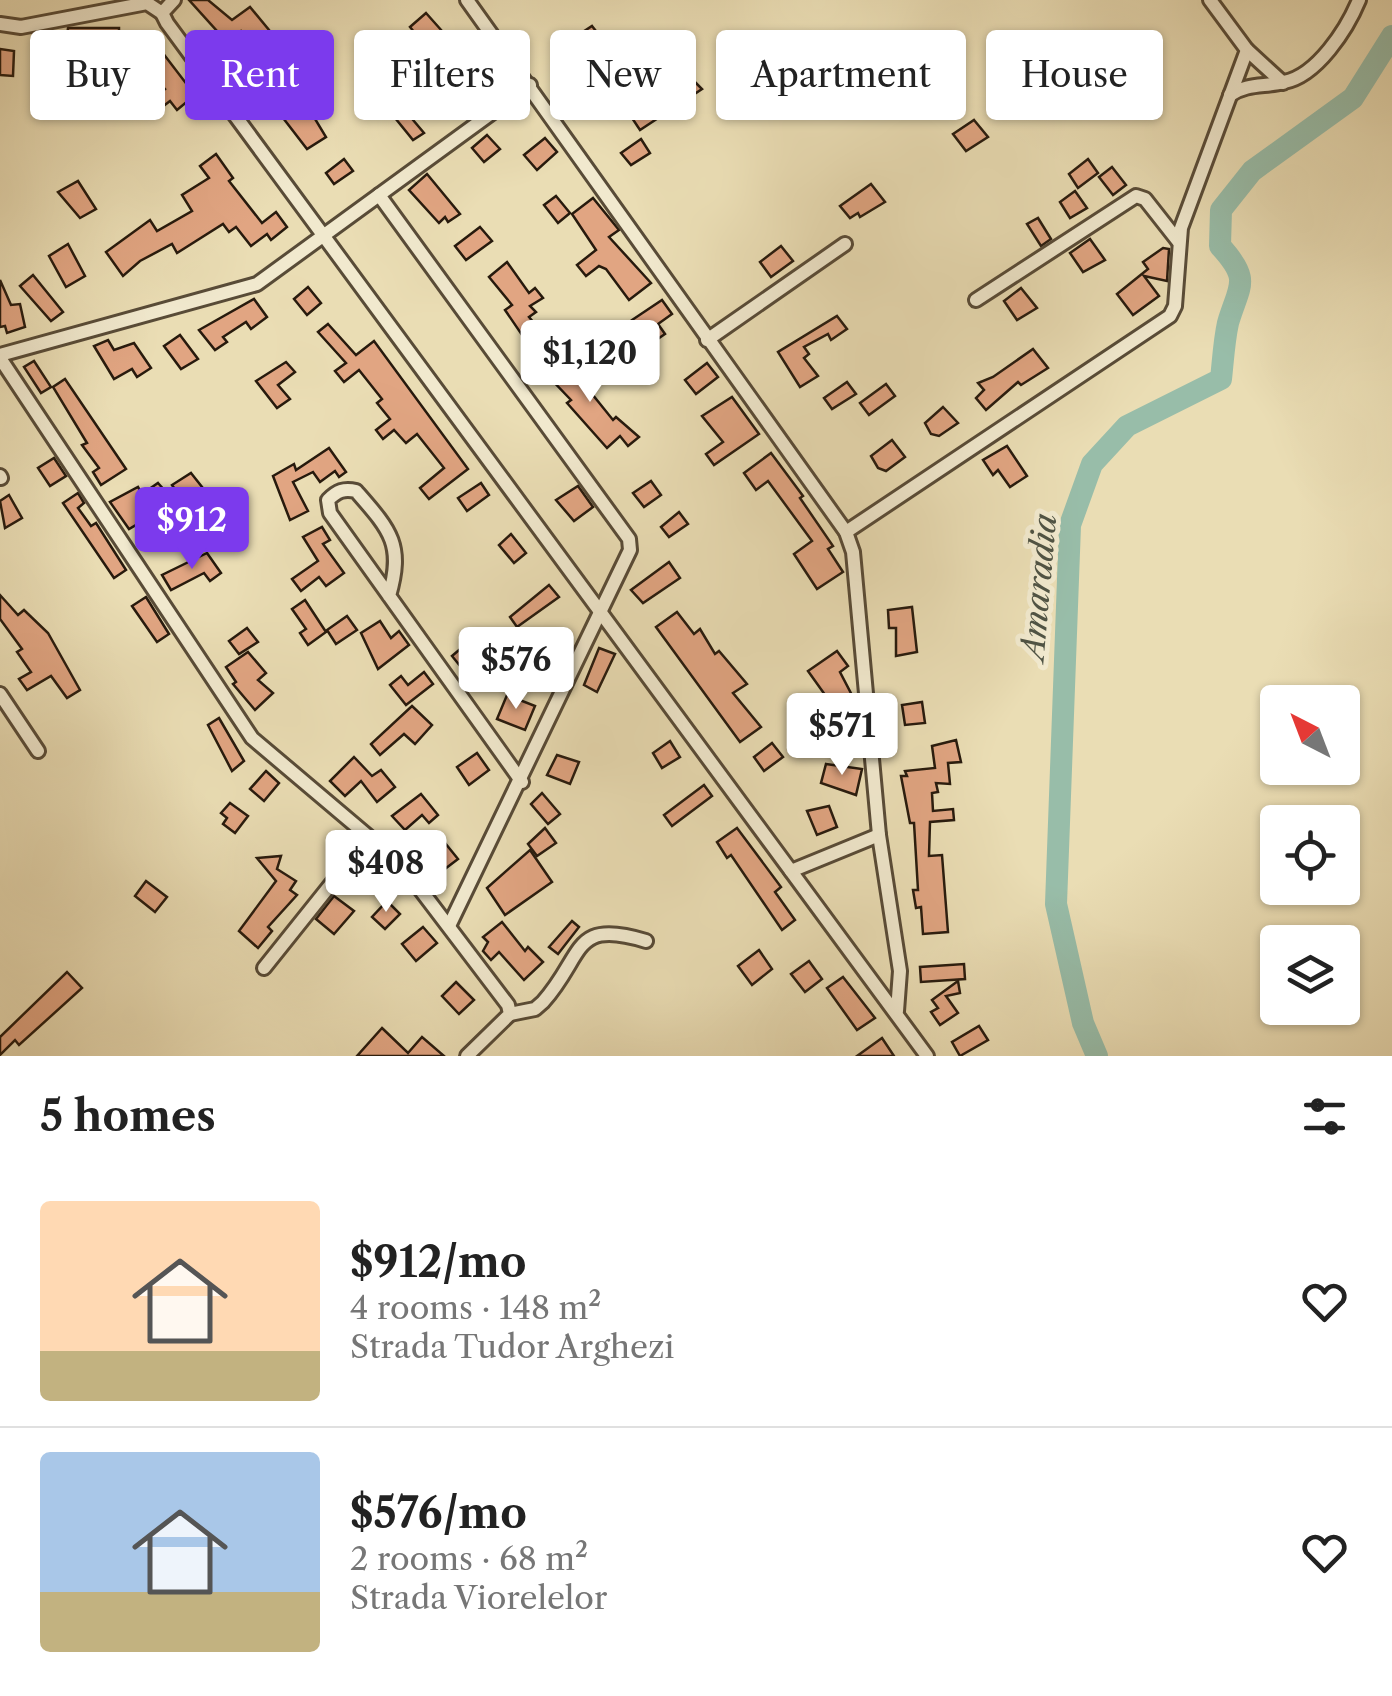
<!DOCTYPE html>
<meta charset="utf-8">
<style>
body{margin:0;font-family:"Libre Caslon Text",serif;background:#f2f2f2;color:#222;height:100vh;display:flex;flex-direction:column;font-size:38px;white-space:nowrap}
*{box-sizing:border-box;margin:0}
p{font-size:32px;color:#767676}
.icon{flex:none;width:55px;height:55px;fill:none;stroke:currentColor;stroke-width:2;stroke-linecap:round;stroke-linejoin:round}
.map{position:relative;height:1056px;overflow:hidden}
.panel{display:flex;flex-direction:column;background:#fff;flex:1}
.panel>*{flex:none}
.guide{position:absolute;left:30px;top:30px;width:1332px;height:90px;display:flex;gap:20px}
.needle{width:65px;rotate:318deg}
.buttons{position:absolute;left:1260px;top:685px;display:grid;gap:20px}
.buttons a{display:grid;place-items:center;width:100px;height:100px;border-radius:10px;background:#fff;box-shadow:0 2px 8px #0004;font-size:50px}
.price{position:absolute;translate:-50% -85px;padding:0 22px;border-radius:10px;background:#fff;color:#222;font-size:32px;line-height:65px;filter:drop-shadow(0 2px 5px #0008)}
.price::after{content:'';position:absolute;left:50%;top:60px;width:30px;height:22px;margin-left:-15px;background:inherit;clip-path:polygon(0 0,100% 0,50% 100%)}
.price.selected{background:#7c3aed;color:#fff}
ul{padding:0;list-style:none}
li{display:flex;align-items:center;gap:30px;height:250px;padding:0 40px}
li+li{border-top:2px solid #e0e0e0}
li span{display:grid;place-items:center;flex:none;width:280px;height:200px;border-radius:10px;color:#555}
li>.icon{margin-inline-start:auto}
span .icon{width:120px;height:120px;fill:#fffc;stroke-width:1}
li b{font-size:42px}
h2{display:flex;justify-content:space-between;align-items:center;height:120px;padding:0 40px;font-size:42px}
.tag{padding:0 35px;border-radius:10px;background:#fff;box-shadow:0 2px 8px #0004;font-size:35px;line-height:90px}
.tag.selected{background:#7c3aed;color:#fff}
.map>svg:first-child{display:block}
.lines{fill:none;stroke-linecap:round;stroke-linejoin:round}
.river{stroke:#98bda9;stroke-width:22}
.building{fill:#e1a582;stroke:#271a0d;stroke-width:2.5}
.minor-casing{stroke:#584b37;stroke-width:18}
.minor{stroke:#f1e9ce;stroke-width:12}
.labels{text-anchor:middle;stroke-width:10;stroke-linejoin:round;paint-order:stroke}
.water-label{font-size:32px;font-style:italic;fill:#4f5344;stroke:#f1e9ce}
</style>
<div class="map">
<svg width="1392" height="1056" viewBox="0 0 1392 1056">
<rect width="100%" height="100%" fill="#eaddb4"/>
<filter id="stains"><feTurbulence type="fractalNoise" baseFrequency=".002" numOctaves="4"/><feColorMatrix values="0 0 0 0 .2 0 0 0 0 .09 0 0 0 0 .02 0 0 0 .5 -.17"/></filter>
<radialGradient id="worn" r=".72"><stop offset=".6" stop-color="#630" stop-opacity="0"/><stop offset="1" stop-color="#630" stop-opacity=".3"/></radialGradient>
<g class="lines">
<path class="river" d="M 1097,1056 L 1083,1023 L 1056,904 L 1070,525 L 1092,464 L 1127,426 L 1221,379 C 1223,361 1224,341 1228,323 C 1239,285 1252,281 1220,246 L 1221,210 L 1252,171 L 1353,98 L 1392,36"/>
</g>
<g class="building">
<path d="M 189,0 L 208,0 L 232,20 L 250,7 L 274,36 L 255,50 L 241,31 L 227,42 Z"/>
<path d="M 426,13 L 442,31 L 434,37 L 451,58 L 432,73 L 418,56 L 427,48 L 410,27 Z"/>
<path d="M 592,26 L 603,40 L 580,55 L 569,41 Z"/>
<path d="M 68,28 L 119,28 L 119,56 L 66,46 Z"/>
<path d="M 149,35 L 195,95 L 177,110 L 170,101 L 157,111 L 149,102 L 165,89 L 148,70 L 153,65 L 137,47 Z"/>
<path d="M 33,41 L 49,42 L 48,67 L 44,66 L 42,80 L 32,81 Z"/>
<path d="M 478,48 L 505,82 L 479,101 L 450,68 Z"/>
<path d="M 0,49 L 14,51 L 13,76 L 0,75 Z"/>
<path d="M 623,50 L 634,65 L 607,82 L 597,68 Z"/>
<path d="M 264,56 L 274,71 L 253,86 L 243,72 Z"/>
<path d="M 300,64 L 311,78 L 297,89 L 326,137 L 307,149 L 280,114 L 295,103 L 278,80 Z"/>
<path d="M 693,80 L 702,89 L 640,130 L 630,115 L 660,98 L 663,102 Z"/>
<path d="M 397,101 L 424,133 L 413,140 L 387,108 Z"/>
<path d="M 974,120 L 988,137 L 966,151 L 953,134 Z"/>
<path d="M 487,135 L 500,149 L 484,162 L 472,148 Z"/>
<path d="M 545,138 L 557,152 L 537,170 L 524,155 Z"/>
<path d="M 641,139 L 650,153 L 631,165 L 621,153 Z"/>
<path d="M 216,154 L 233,178 L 229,181 L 262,223 L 276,212 L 287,227 L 271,240 L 267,234 L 251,246 L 236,227 L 229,232 L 223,224 L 177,253 L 172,244 L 140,261 L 123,276 L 106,252 L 150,220 L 157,231 L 192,211 L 182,195 L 209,178 L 200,166 Z"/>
<path d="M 344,159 L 353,171 L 334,184 L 326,173 Z"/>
<path d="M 1088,159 L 1098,173 L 1078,188 L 1069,174 Z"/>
<path d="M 1112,167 L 1126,185 L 1113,195 L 1099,177 Z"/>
<path d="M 427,174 L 460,214 L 448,222 L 445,217 L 439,223 L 409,190 Z"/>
<path d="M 78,181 L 96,209 L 80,218 L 58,192 Z"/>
<path d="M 871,184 L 885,202 L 860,217 L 858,213 L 850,218 L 840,206 Z"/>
<path d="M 1075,191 L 1087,208 L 1070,218 L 1060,202 Z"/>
<path d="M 556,196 L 570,213 L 558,223 L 544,205 Z"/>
<path d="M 593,198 L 619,230 L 609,237 L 651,283 L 629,300 L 606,269 L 599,266 L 586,276 L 577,265 L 596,250 L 572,214 Z"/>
<path d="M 1038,218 L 1051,239 L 1041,246 L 1027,224 Z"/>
<path d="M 480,227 L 492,241 L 466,260 L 455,246 Z"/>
<path d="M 1090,239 L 1105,260 L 1083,272 L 1070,253 Z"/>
<path d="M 68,244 L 85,276 L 66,287 L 49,256 Z"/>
<path d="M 781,246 L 793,261 L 771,277 L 760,262 Z"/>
<path d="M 1163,248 L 1169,249 L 1167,281 L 1144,276 L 1159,296 L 1133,315 L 1117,294 L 1148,269 L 1143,262 Z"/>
<path d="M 507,262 L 529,293 L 535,288 L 543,298 L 530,306 L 536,312 L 529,317 L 550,342 L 535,354 L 505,310 L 512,305 L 489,277 Z"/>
<path d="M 33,275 L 63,312 L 51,321 L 20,286 Z"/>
<path d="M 0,280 L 11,305 L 20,304 L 25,327 L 7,333 L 5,326 L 0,327 Z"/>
<path d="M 308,287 L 321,303 L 307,315 L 294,299 Z"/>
<path d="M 1021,288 L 1037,308 L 1017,320 L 1004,301 Z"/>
<path d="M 254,299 L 267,317 L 251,329 L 246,322 L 223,337 L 227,342 L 215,350 L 199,330 Z"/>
<path d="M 662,300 L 672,314 L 658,324 L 665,334 L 649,345 L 632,320 Z"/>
<path d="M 837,316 L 847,329 L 831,340 L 828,334 L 804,347 L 809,354 L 804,358 L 818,376 L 800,387 L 778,352 Z"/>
<path d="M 328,324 L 356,355 L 374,341 L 468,469 L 429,499 L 420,488 L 444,468 L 417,434 L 406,443 L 394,430 L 383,439 L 376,430 L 390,419 L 377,403 L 382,399 L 359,370 L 344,382 L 335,371 L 346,363 L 318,332 Z"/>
<path d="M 180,335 L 198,359 L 181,369 L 164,346 Z"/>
<path d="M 108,340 L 114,350 L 134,343 L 151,368 L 137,377 L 132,369 L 114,379 L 94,346 Z"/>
<path d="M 1033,349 L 1048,368 L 1021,385 L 1018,382 L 986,410 L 976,398 L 984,390 L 978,383 L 993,377 Z"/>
<path d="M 565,354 L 584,375 L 580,379 L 613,420 L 616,417 L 639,437 L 628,446 L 620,436 L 607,448 L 567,403 L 571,400 L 550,378 L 560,369 L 555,363 Z"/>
<path d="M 34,361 L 51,387 L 41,393 L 24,367 Z"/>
<path d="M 286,362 L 295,372 L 278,385 L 290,399 L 277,408 L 256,381 Z"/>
<path d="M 707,363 L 718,377 L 696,394 L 685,380 Z"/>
<path d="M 65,379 L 126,469 L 101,485 L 93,472 L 99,468 L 82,445 L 87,443 L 53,387 Z"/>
<path d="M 847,382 L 856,394 L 832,409 L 824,398 Z"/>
<path d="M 886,384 L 895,396 L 869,415 L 860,403 Z"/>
<path d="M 732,397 L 759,434 L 714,465 L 706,454 L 723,442 L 702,416 Z"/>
<path d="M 943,407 L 958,423 L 939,436 L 931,434 L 925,423 Z"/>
<path d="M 892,440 L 905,457 L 886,471 L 878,468 L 871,456 Z"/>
<path d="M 1007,446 L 1027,476 L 1010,487 L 998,470 L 993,475 L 983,460 Z"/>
<path d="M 329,448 L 346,472 L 339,477 L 335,471 L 320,482 L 313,472 L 293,482 L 308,511 L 290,520 L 273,476 L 294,464 L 296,470 Z"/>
<path d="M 771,453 L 803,496 L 800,498 L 833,546 L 828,549 L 843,572 L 817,589 L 794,554 L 812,541 L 768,481 L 756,490 L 744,473 Z"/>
<path d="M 54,458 L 66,476 L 50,486 L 38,468 Z"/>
<path d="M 191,473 L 206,492 L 191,502 L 186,494 L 181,498 L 172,485 Z"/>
<path d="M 651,481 L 661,495 L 644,507 L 633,493 Z"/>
<path d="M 158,483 L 166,492 L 145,506 L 151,516 L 129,529 L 110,502 L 138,487 L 142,494 Z"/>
<path d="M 481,483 L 489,495 L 467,511 L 458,498 Z"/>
<path d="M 578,486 L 593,507 L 574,521 L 556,500 Z"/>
<path d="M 78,493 L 84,503 L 78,508 L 91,526 L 96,523 L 126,570 L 114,578 L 63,503 Z"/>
<path d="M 9,495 L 22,518 L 5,528 L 0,501 Z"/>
<path d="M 679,512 L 688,524 L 669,537 L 661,527 Z"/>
<path d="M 322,527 L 330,540 L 323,544 L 344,573 L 326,586 L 319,577 L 301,591 L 292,579 L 318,561 L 303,537 Z"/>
<path d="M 511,534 L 526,553 L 514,563 L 499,545 Z"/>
<path d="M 207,553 L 221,573 L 210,581 L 204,573 L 171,590 L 162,575 Z"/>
<path d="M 669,562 L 680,578 L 643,603 L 631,590 Z"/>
<path d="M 549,585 L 559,597 L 517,627 L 510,617 Z"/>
<path d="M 0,595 L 18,615 L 24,610 L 48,633 L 80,690 L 67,698 L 51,676 L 27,690 L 19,679 L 31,672 L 17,652 L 22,649 L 0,619 Z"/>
<path d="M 146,597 L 169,634 L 157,642 L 132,606 Z"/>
<path d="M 305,600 L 326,632 L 308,645 L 300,633 L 306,629 L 292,609 Z"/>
<path d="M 912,607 L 917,652 L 896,656 L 896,628 L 889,628 L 888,610 Z"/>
<path d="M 677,612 L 694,634 L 700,629 L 715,654 L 719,651 L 747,684 L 733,693 L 761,727 L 740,742 L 656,627 Z"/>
<path d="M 347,616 L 357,630 L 336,644 L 327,630 Z"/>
<path d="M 380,621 L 391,638 L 399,631 L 409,645 L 378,669 L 361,633 Z"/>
<path d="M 247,628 L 258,642 L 239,654 L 229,641 Z"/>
<path d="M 536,638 L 557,653 L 547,678 L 523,668 Z"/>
<path d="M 472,639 L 485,656 L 465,672 L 452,656 Z"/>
<path d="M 599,648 L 615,654 L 597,692 L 584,685 Z"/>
<path d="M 837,651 L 848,666 L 840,672 L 855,701 L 818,721 L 811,712 L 828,699 L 808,671 Z"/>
<path d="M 248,652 L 266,673 L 258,680 L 273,693 L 255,710 L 233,684 L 236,682 L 226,667 Z"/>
<path d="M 424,672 L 433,684 L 406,705 L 390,685 L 401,676 L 408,685 Z"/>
<path d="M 507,695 L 535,706 L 525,730 L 497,719 Z"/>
<path d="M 922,702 L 925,723 L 905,725 L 902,705 Z"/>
<path d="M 412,706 L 432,725 L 415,744 L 404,734 L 380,755 L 371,744 Z"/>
<path d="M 219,718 L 244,761 L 232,771 L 208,725 Z"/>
<path d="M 956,740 L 961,762 L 948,763 L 950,784 L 936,783 L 938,792 L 932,793 L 933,811 L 953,809 L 954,820 L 930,822 L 929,856 L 942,855 L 948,932 L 923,934 L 921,907 L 916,908 L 913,890 L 918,890 L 914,823 L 910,823 L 901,776 L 907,776 L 905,771 L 935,768 L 932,746 Z"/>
<path d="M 670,741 L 680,757 L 662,768 L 653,753 Z"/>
<path d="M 772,743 L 783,757 L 764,771 L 754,757 Z"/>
<path d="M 477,753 L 489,770 L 469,785 L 457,767 Z"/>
<path d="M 557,755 L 579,762 L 570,784 L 547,775 Z"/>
<path d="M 354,757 L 372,776 L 381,770 L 395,787 L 377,802 L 361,781 L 345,796 L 330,781 Z"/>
<path d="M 826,764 L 862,769 L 856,795 L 821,783 Z"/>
<path d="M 266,771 L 279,783 L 264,801 L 250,789 Z"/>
<path d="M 704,785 L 712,796 L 672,826 L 664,815 Z"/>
<path d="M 542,793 L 560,814 L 548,824 L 531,804 Z"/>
<path d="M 421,794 L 438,815 L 429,823 L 422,815 L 405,830 L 392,816 Z"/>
<path d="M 230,803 L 248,816 L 235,833 L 223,824 L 227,818 L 221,813 Z"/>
<path d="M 829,806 L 837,827 L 817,835 L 807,811 Z"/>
<path d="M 545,828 L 556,843 L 537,856 L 528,844 Z"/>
<path d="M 737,828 L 781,887 L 775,892 L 795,920 L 782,930 L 731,855 L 727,858 L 717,842 Z"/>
<path d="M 441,838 L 458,859 L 437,875 L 421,854 Z"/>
<path d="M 530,850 L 552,882 L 505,915 L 487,888 Z"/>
<path d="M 281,856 L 277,869 L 296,881 L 290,890 L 297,895 L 268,927 L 272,931 L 258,948 L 239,931 L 276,881 L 257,858 Z"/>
<path d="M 146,881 L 167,897 L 155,912 L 135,896 Z"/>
<path d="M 334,896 L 354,911 L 334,934 L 316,919 Z"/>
<path d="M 387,901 L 400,914 L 385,929 L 372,917 Z"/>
<path d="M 572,921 L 579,927 L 558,954 L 549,947 Z"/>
<path d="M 502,922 L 525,951 L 528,947 L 543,962 L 524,980 L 499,952 L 491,960 L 483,951 L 488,942 L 483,937 Z"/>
<path d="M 423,927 L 437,943 L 416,961 L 402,944 Z"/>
<path d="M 759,950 L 772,969 L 752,985 L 738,966 Z"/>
<path d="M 809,961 L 822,979 L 805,992 L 791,974 Z"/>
<path d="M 964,964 L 965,979 L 921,982 L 920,967 Z"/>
<path d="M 67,972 L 82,988 L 19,1045 L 15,1040 L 0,1055 L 0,1037 Z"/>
<path d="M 843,977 L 875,1018 L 857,1030 L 827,988 Z"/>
<path d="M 958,981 L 960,993 L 946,996 L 958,1013 L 940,1025 L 931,1012 L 938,1008 L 932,1000 Z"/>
<path d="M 456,982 L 474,1000 L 459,1014 L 442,996 Z"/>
<path d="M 979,1026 L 988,1040 L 960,1056 L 952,1042 Z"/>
<path d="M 382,1028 L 408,1053 L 422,1037 L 444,1056 L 357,1056 Z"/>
<path d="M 882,1038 L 894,1056 L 857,1056 Z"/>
</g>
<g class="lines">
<defs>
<g id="minor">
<path d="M 174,0 L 162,13 L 167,23 L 927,1056"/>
<path d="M 467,0 L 846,532 L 853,552 L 879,835 L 900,971 L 897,1011"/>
<path d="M 0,24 L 21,27 L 147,3 L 162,13"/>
<path d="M 1247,50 L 1283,83"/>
<path d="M 1230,95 C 1247,83 1265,87 1284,82 C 1317,76 1347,29 1359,0"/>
<path d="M 379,195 L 629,539 L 630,550 L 449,926"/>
<path d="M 976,300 L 1136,196 L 1145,199 L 1178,241"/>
<path d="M 707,340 L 845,244"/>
<path d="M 0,355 L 257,284 L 530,85"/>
<path d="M 0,358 L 252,738 L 401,864 L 508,1005 L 510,1014 L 467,1056"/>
<path d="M 0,476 L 1,478"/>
<path d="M 846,532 L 1170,316 L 1175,306 L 1181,228 L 1247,50 L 1210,0"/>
<path d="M 389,596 C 404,544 390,530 356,491 C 344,488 337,491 328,500 L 330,513 L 522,782"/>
<path d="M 0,694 L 38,751"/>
<path d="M 791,871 L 879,835"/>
<path d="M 264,968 L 348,863 L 382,863 L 393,856"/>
<path d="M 510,1014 L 535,1009 L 543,1002 C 585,955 571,918 646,941"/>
</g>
</defs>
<use href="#minor" class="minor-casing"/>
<use href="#minor" class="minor"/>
</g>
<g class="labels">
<g class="water-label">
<text transform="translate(1039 587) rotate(-85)" y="11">Amaradia</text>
</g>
</g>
<rect width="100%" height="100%" filter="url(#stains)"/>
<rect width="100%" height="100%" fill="url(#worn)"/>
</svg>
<div class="buttons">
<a><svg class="needle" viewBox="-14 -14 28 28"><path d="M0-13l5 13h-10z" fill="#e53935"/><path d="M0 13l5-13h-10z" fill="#767676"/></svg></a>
<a><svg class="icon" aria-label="locate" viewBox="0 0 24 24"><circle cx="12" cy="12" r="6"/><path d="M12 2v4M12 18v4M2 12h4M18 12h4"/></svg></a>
<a><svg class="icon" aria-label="layers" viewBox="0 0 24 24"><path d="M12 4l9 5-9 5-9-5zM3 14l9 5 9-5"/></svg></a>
</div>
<b class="price" style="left:590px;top:405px">$1,120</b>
<b class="price selected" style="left:192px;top:572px">$912</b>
<b class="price" style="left:516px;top:712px">$576</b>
<b class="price" style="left:842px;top:778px">$571</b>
<b class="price" style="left:386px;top:915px">$408</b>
<div class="guide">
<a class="tag">Buy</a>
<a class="tag selected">Rent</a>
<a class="tag">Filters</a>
<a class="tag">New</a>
<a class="tag">Apartment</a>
<a class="tag">House</a>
</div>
</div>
<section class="panel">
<h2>5 homes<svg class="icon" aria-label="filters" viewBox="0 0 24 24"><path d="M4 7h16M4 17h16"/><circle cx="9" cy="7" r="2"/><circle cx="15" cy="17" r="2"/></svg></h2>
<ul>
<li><span style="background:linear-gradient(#ffd9b3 75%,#c2b280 0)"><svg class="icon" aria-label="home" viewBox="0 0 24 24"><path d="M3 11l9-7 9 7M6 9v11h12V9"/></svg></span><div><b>$912/mo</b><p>4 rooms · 148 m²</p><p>Strada Tudor Arghezi</p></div><svg class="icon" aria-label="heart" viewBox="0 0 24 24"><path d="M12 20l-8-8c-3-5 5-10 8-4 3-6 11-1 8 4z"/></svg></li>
<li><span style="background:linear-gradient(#a9c7e8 70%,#c2b280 0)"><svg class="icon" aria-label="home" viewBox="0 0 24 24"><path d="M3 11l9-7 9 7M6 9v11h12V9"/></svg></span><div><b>$576/mo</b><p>2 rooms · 68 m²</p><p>Strada Viorelelor</p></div><svg class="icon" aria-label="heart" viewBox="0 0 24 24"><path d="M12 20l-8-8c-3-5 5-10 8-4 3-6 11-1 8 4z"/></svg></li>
</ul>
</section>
